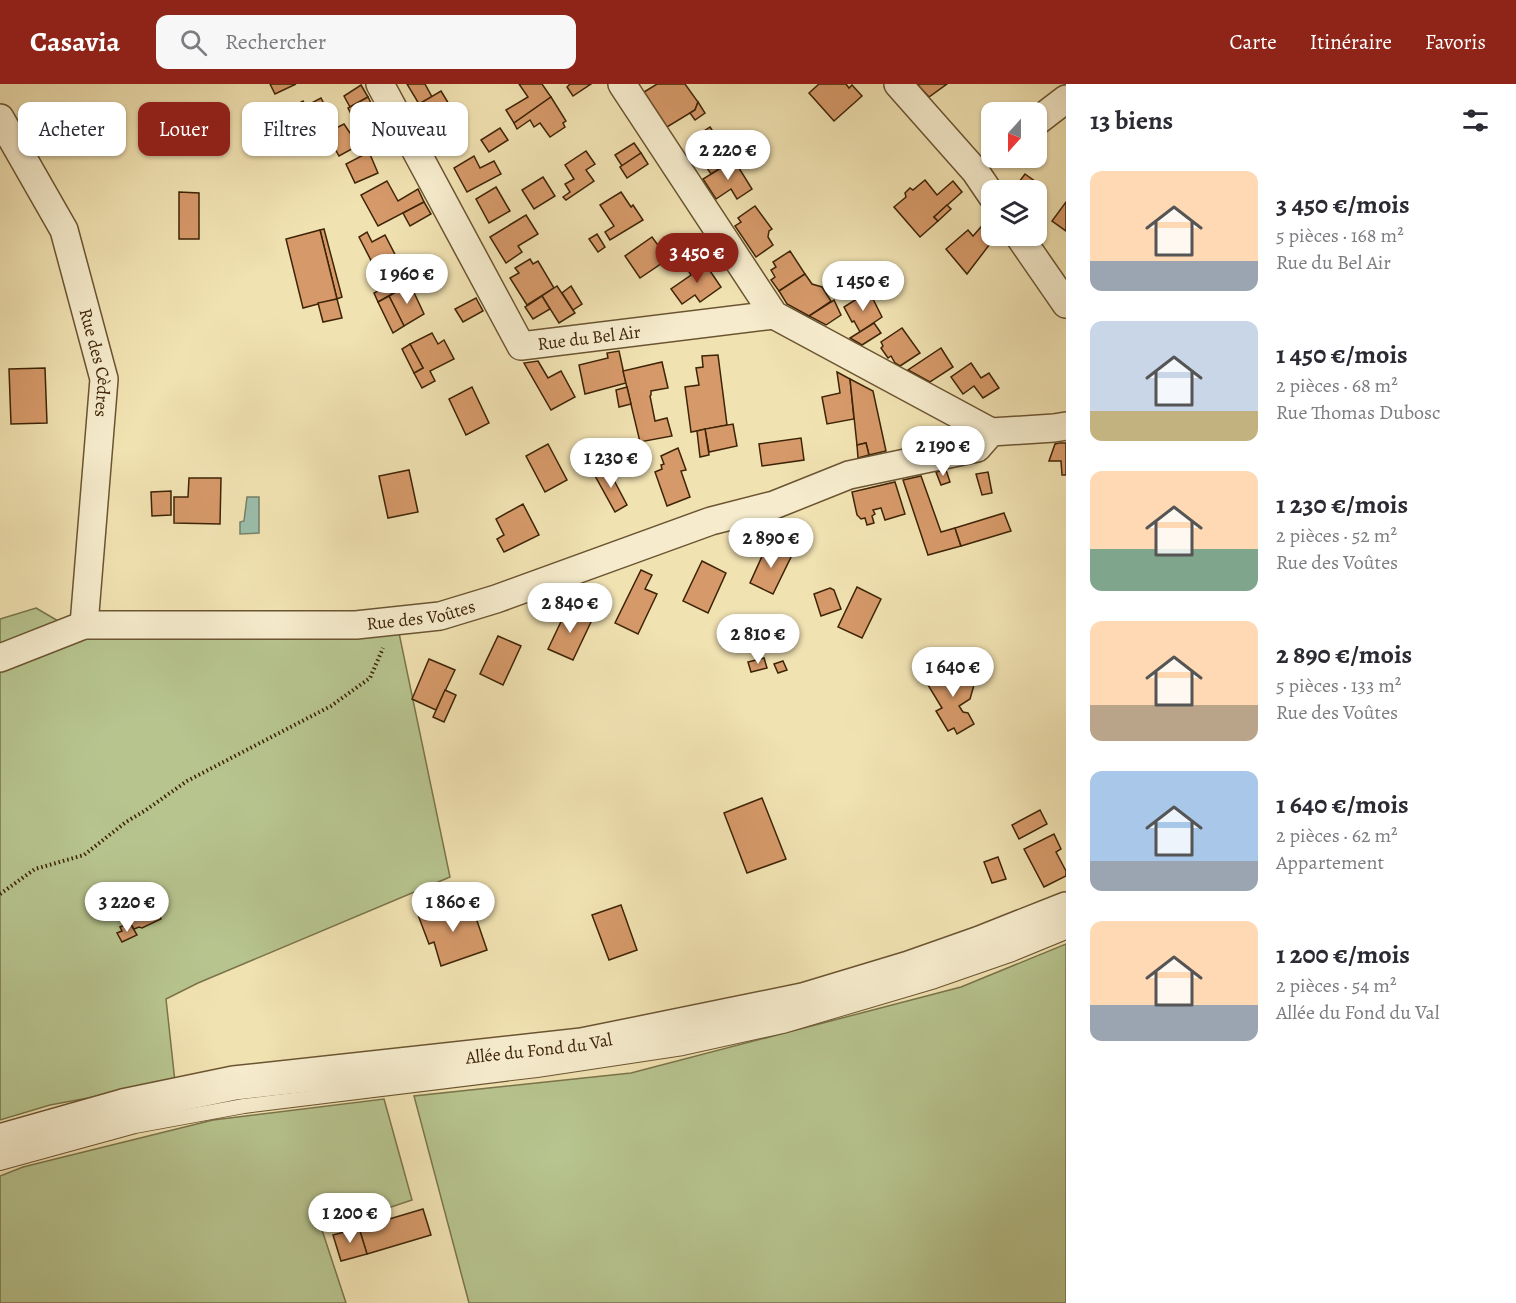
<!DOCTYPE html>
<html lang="fr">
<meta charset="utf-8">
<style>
body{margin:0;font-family:Alegreya,serif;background:#f7f7f7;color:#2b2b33;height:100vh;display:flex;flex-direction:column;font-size:22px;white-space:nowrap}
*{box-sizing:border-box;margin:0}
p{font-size:20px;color:#7c7c81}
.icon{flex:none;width:33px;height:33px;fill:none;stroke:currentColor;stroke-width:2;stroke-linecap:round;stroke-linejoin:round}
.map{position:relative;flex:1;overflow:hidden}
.side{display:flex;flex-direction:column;background:#fff;width:450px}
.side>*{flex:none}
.banner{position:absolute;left:18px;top:18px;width:570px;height:54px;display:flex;gap:12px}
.needle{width:39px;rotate:201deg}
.buttons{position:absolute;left:981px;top:18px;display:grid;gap:12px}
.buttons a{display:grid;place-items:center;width:66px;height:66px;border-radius:12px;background:#fff;box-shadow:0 2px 4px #0004;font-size:30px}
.price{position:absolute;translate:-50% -51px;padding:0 14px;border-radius:21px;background:#fff;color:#222;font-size:20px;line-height:39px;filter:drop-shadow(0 2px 3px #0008)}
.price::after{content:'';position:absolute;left:50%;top:36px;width:18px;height:14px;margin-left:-9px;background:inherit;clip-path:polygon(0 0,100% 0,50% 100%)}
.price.on{background:#8f2418;color:#fff}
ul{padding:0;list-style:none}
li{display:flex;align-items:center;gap:18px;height:150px;padding:0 24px}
li span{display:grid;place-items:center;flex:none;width:168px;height:120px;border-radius:12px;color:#555}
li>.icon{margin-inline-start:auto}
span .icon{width:72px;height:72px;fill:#fffc;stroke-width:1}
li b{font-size:26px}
h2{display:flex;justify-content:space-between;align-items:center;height:72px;padding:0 24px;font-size:26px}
.chip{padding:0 21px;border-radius:12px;background:#fff;box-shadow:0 2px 4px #0004;font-size:21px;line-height:54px}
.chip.on{background:#8f2418;color:#fff}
header{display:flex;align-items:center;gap:36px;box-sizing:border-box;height:84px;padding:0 30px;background:#8f2418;color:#fff}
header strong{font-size:28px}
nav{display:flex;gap:33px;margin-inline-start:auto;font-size:21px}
.search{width:420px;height:54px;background:#f7f7f7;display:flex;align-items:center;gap:15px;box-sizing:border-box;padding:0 21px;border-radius:12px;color:#7c7c81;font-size:22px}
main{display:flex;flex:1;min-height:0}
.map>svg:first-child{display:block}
.green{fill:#b7c48e;stroke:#7a744a;stroke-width:1.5}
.water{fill:#9bbeab;stroke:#768069;stroke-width:1.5}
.building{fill:#d69969;stroke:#3e2406;stroke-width:1.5}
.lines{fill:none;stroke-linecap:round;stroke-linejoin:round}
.service-casing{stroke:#6b5431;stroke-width:16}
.minor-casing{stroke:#6b5431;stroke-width:30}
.tertiary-casing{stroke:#6b5431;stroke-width:36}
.path{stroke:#3e2406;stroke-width:4;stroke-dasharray:1.5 3;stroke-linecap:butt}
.service{stroke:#f6eccd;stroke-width:14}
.minor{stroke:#f6eccd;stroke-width:27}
.tertiary{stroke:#f6eccd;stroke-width:33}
.labels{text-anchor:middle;stroke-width:4.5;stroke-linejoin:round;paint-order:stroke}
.street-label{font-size:18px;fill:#3e2406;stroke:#f6eccd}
</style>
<header>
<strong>Casavia</strong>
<div class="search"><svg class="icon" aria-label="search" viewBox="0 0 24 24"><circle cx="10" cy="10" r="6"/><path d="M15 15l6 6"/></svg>Rechercher</div>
<nav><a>Carte</a><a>Itinéraire</a><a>Favoris</a></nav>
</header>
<main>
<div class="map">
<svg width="1066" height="1219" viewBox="0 0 1066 1219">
<rect width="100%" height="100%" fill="#f1e2b2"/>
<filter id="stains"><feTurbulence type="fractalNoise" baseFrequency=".00333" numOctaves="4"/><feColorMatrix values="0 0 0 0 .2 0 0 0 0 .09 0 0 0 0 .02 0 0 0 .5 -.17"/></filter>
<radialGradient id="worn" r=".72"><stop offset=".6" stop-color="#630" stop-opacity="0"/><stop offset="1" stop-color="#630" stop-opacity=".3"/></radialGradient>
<g class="green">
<path d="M 36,524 L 87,554 L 399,549 L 450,793 L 198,899 L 166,915 L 175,998 L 50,1021 L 0,1036 L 0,535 Z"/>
<path d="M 1066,860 L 1066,1219 L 469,1219 L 414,1012 L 631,989 L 961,903 Z"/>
<path d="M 384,1015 L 412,1116 L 322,1146 L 346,1219 L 0,1219 L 0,1092 L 23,1083 L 213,1036 Z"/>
</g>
<path class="water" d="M 247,413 L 259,413 L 259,449 L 240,450 L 240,438 L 244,437 Z"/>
<g class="building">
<path d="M 270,0 L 296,0 L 275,10 Z"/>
<path d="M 407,0 L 425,0 L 432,13 L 419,20 Z"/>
<path d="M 519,0 L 542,0 L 551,13 L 514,39 L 506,26 L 528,13 Z"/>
<path d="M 570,0 L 591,0 L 573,12 L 567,3 Z"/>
<path d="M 657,0 L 685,0 L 698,18 L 695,26 L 667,43 L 644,8 Z"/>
<path d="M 819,0 L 846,0 L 849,4 L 852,1 L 862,12 L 834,37 L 809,9 Z"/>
<path d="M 917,0 L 947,0 L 929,13 Z"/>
<path d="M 361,1 L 368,13 L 350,23 L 344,12 Z"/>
<path d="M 441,7 L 461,40 L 442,51 L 445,56 L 429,65 L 422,52 L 433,46 L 419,20 Z"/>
<path d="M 368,13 L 374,25 L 354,36 L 348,24 Z"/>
<path d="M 551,13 L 566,37 L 563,39 L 565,43 L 550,53 L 540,39 L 534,43 L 530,36 L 517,45 L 514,39 Z"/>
<path d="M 321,14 L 329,29 L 305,42 L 294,22 L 303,17 L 306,22 Z"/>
<path d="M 698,18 L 705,29 L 695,36 L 690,29 L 695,26 Z"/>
<path d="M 344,40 L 350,49 L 354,47 L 361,60 L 339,72 L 326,49 Z"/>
<path d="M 710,43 L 732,77 L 711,90 L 689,57 Z"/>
<path d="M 500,44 L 508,56 L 489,68 L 481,56 Z"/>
<path d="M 634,59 L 641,69 L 622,82 L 615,71 Z"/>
<path d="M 586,67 L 595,80 L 586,86 L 594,97 L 566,116 L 563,113 L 570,108 L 565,100 L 574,95 L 565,81 Z"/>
<path d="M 369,68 L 378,89 L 355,99 L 346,80 Z"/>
<path d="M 641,69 L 648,80 L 627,94 L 620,83 Z"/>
<path d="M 474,72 L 480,84 L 494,77 L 501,90 L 467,108 L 454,84 Z"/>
<path d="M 734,76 L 752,105 L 737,115 L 731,105 L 716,115 L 703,95 Z"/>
<path d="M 1025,90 L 1036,98 L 1030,106 L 1022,106 L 1016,102 Z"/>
<path d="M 543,93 L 555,112 L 534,125 L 522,106 Z"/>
<path d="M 925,96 L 937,111 L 953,97 L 962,108 L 934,133 L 938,137 L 920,153 L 894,123 L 906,113 L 905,109 L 910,104 L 913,106 Z"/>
<path d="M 387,97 L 398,117 L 418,105 L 424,118 L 378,142 L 361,111 Z"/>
<path d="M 496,103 L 510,127 L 489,139 L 476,115 Z"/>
<path d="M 179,108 L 199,109 L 199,155 L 179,155 Z"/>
<path d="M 621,108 L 631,123 L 633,121 L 643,136 L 610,156 L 605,148 L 614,142 L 600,121 Z"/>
<path d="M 424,118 L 431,130 L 410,142 L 403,129 Z"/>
<path d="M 1066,118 L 1066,147 L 1052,137 Z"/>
<path d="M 947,121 L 951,125 L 938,137 L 934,133 Z"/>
<path d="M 755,122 L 772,145 L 769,147 L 768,153 L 773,161 L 756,173 L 735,142 L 741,138 L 738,134 Z"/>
<path d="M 526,131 L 538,150 L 518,162 L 522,168 L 506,179 L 490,153 Z"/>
<path d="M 988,135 L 992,140 L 992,152 L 996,152 L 967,190 L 946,165 L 968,146 L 973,152 Z"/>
<path d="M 324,145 L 342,213 L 337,215 L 320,146 Z"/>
<path d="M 320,146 L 337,215 L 303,224 L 286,155 Z"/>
<path d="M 367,148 L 372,158 L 385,151 L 401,182 L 380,194 L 359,153 Z"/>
<path d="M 597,150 L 605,163 L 598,168 L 589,155 Z"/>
<path d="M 652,153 L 668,175 L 640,194 L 625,172 Z"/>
<path d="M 790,167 L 805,190 L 779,207 L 771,196 L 775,193 L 771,186 L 776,183 L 773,178 Z"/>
<path d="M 530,175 L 533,180 L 538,177 L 554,204 L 527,221 L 510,194 L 519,189 L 515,184 Z"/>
<path d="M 698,175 L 703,182 L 706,181 L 721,203 L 700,218 L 695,211 L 682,220 L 671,205 L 691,191 L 686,183 Z"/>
<path d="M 805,190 L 812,200 L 822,203 L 831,217 L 809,232 L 787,220 L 779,207 Z"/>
<path d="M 410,200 L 424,230 L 404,242 L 389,212 Z"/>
<path d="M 387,202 L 392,210 L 378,218 L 374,209 Z"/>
<path d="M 557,202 L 575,229 L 559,239 L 542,212 Z"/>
<path d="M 571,202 L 582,220 L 573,226 L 562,209 Z"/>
<path d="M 869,207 L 882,233 L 860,248 L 854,237 L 852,238 L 844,223 Z"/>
<path d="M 389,212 L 404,242 L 393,249 L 378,218 Z"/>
<path d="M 542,212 L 550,225 L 533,235 L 525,223 Z"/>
<path d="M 476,214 L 483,227 L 463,238 L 455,225 Z"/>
<path d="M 337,215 L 342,234 L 323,238 L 318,219 Z"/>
<path d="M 834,216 L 841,231 L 826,241 L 809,232 Z"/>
<path d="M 874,239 L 881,249 L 862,261 L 850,254 Z"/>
<path d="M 902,244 L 920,269 L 900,282 L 895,279 L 891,272 L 888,274 L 881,264 L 883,262 L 881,258 Z"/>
<path d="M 432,249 L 438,260 L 444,256 L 454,275 L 430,287 L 435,297 L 422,304 L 414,289 L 423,284 L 410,260 Z"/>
<path d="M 410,260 L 423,284 L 414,289 L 402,265 Z"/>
<path d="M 941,264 L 953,283 L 930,298 L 908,286 Z"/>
<path d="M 619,267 L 626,299 L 585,310 L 579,281 L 608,274 L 607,269 Z"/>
<path d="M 718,271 L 727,341 L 691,348 L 685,303 L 699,301 L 696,284 L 703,283 L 702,272 Z"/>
<path d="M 538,277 L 548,294 L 561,287 L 575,313 L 551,326 L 524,279 Z"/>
<path d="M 662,278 L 668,304 L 651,307 L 651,311 L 650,312 L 655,337 L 667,334 L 672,352 L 640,358 L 623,287 Z"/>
<path d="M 971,279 L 981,294 L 989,289 L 999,304 L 983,314 L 974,302 L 963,310 L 951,293 Z"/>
<path d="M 45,284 L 47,339 L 11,340 L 9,285 Z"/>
<path d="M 837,288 L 850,295 L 854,335 L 827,340 L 822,313 L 840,309 Z"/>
<path d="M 850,295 L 873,307 L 886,367 L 869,371 L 866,359 L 857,361 Z"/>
<path d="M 472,303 L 489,339 L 466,351 L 449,315 Z"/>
<path d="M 627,303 L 631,320 L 619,323 L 616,306 Z"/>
<path d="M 733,340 L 737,362 L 709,368 L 705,345 Z"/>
<path d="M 705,345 L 709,371 L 700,373 L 697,347 Z"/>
<path d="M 801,354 L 804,376 L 762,382 L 759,360 Z"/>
<path d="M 866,359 L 869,371 L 858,374 L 857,361 Z"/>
<path d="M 1059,359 L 1066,359 L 1066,391 L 1062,391 L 1061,377 L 1049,377 L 1055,360 Z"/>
<path d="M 548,360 L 567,396 L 545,408 L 526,372 Z"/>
<path d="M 678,364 L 686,386 L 681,387 L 690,413 L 667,422 L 655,388 L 662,385 L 661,381 L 664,380 L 661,372 Z"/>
<path d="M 607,383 L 627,421 L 615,428 L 594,390 Z"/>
<path d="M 409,386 L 418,428 L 388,434 L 379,392 Z"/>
<path d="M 946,386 L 950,398 L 941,401 L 936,388 Z"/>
<path d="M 988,388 L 992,409 L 982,411 L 976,390 Z"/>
<path d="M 921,392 L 941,448 L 955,444 L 961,462 L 928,471 L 903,396 Z"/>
<path d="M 189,394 L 221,394 L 220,440 L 174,439 L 174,413 L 188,413 Z"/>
<path d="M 895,398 L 905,430 L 885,436 L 881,424 L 873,426 L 875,430 L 872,432 L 874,439 L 867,441 L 865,434 L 861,435 L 857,431 L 852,408 Z"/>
<path d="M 171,407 L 171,431 L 152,432 L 151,408 Z"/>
<path d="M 523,420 L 539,451 L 504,468 L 497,455 L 504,451 L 496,435 Z"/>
<path d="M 1004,429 L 1011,447 L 961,462 L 955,444 Z"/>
<path d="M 768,459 L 792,471 L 773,510 L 750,499 Z"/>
<path d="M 702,477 L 726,489 L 708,529 L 683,517 Z"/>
<path d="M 641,486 L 652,491 L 645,505 L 657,510 L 638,550 L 615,539 Z"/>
<path d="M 857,503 L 881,515 L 862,554 L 838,543 Z"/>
<path d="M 830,504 L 834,506 L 841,525 L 821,532 L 814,510 Z"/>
<path d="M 567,525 L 592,536 L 573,576 L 548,565 Z"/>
<path d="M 749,543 L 756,561 L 747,565 L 740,546 Z"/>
<path d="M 498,552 L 521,562 L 503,601 L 480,590 Z"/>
<path d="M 764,574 L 767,584 L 751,588 L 748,578 Z"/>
<path d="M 429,575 L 455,586 L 436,626 L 412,615 Z"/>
<path d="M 783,577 L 787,586 L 778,589 L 774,580 Z"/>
<path d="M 943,580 L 964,585 L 961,598 L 974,601 L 970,615 L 959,622 L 963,628 L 968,629 L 974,640 L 957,650 L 954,644 L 948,647 L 936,627 L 942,624 L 928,601 L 940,593 Z"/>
<path d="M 445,606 L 456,611 L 444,638 L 433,633 Z"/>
<path d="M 762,714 L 786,775 L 747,789 L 724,729 Z"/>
<path d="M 1040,726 L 1047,740 L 1019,755 L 1012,741 Z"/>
<path d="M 1054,750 L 1061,765 L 1056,768 L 1066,787 L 1066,792 L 1044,803 L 1024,765 Z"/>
<path d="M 998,773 L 1006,795 L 992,799 L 984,778 Z"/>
<path d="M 450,819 L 452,824 L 465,819 L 469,833 L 475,831 L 487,866 L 441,882 L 434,858 L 429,860 L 418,831 Z"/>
<path d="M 621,821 L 637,866 L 609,876 L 592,831 Z"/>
<path d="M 156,823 L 161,835 L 142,844 L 139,843 L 134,845 L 130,839 L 136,833 Z"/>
<path d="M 130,839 L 137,851 L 122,858 L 117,849 L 122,847 L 120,843 Z"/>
<path d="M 423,1125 L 431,1151 L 367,1170 L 359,1144 Z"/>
<path d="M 359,1144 L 367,1170 L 341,1177 L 333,1151 Z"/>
</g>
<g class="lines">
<defs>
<path id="service" d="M 0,1079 L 135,1042 L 244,1022 L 537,986 L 683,964 L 783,942 L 935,897 L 1010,871 L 1066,848"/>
<g id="minor">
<path id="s1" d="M 380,0 L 521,262 L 774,231"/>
<path d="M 622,0 L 774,231 L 991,348"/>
<path d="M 898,0 L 975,87 L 992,112"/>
<path id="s2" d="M 0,34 L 64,146 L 104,295 L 84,541"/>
<path d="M 1036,38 L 1066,15"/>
<path d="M 1019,152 L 1066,220"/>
<path id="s3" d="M 0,574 L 84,541 L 356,541 L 440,532 L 496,515 L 711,437 L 774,421 L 849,391 L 977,364 L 991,348 L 1054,344 L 1066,342"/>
</g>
<g id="tertiary">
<path id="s4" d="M 0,1057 L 123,1022 L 234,999 L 582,961 L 803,916 L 909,884 L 980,859 L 1066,825"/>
</g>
</defs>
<use href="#service" class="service-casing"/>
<use href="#minor" class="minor-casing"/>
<use href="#tertiary" class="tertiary-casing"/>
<path class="path" d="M 0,810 L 35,785 L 84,771 L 126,738 L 146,726 L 187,697 L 331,622 L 370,594 L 383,564"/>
<use href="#service" class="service"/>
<use href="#minor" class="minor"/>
<use href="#tertiary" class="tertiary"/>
</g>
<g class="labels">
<g class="street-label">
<text dy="6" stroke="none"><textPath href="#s1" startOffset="366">Rue du Bel Air</textPath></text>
<text dy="6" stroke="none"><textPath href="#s2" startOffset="266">Rue des Cèdres</textPath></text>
<text dy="6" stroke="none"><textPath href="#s3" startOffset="428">Rue des Voûtes</textPath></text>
<text dy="6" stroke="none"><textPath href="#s4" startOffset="548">Allée du Fond du Val</textPath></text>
</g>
</g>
<rect width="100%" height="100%" filter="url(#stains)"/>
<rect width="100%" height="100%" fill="url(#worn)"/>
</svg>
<div class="buttons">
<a><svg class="needle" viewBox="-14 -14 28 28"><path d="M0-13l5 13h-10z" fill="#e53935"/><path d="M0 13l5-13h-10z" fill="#7c7c81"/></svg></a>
<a><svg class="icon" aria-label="layers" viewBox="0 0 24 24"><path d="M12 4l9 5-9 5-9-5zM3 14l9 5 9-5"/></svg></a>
</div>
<b class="price" style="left:728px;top:97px">2 220 €</b>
<b class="price on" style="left:697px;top:200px">3 450 €</b>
<b class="price" style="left:407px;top:221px">1 960 €</b>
<b class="price" style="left:863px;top:228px">1 450 €</b>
<b class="price" style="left:943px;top:393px">2 190 €</b>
<b class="price" style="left:611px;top:405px">1 230 €</b>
<b class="price" style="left:771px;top:485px">2 890 €</b>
<b class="price" style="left:570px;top:550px">2 840 €</b>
<b class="price" style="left:758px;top:581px">2 810 €</b>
<b class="price" style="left:953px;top:614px">1 640 €</b>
<b class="price" style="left:127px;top:849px">3 220 €</b>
<b class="price" style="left:453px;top:849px">1 860 €</b>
<b class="price" style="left:350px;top:1160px">1 200 €</b>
<div class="banner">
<a class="chip">Acheter</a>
<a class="chip on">Louer</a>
<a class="chip">Filtres</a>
<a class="chip">Nouveau</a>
</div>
</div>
<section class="side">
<h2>13 biens<svg class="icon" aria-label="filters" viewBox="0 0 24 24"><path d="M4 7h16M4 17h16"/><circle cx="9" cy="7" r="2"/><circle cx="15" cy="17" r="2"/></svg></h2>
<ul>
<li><span style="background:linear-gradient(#ffd9b3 75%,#9aa5b1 0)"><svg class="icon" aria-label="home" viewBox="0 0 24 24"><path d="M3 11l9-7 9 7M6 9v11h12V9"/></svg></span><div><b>3 450 €/mois</b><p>5 pièces · 168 m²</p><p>Rue du Bel Air</p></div></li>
<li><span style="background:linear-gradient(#c9d6e8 75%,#c2b280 0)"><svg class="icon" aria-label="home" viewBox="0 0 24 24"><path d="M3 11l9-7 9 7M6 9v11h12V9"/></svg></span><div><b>1 450 €/mois</b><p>2 pièces · 68 m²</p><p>Rue Thomas Dubosc</p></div></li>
<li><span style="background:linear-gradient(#ffd9b3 65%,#7fa58c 0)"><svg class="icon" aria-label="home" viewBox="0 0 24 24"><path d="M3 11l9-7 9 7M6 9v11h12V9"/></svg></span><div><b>1 230 €/mois</b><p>2 pièces · 52 m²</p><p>Rue des Voûtes</p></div></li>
<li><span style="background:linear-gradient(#ffd9b3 70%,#b9a48a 0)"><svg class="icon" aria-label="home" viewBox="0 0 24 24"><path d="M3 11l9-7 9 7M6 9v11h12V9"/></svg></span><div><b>2 890 €/mois</b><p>5 pièces · 133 m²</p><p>Rue des Voûtes</p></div></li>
<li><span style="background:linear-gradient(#a9c7e8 75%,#9aa5b1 0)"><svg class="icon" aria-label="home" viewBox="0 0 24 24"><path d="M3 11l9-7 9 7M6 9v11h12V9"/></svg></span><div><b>1 640 €/mois</b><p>2 pièces · 62 m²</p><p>Appartement</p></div></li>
<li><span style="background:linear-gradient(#ffd9b3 70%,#9aa5b1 0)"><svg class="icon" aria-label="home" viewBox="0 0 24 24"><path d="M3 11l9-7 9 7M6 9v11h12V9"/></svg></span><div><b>1 200 €/mois</b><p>2 pièces · 54 m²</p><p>Allée du Fond du Val</p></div></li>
</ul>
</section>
</main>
